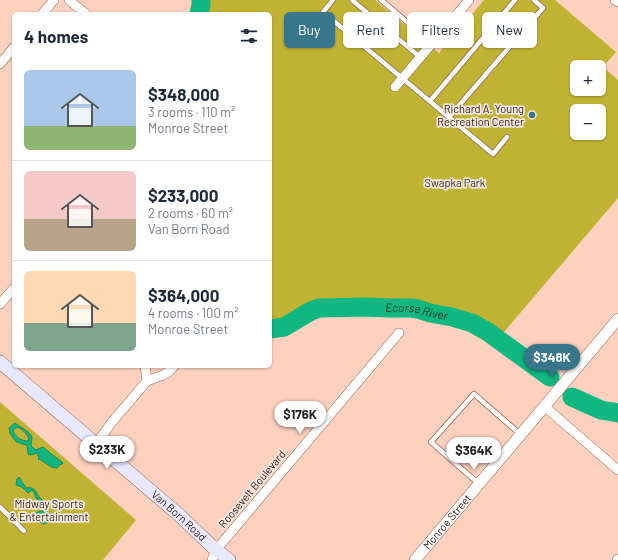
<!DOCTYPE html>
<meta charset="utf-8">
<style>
body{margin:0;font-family:Barlow,sans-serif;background:#f6f6f7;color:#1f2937;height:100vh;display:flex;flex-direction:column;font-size:15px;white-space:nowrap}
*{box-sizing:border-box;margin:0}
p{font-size:13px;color:#747a83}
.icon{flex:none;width:22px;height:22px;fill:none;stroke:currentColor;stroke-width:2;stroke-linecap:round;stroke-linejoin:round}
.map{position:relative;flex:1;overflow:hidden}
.details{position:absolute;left:12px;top:12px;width:260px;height:356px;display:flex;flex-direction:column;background:#fff;border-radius:6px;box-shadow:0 1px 3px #0004}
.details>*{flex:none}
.hud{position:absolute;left:284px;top:12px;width:274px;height:36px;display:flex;gap:8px}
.controls{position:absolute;left:570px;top:60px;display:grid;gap:8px}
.controls a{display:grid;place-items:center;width:36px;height:36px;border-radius:6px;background:#fff;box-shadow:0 1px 3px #0004;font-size:20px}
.price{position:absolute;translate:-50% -34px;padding:0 9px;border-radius:14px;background:#fff;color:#222;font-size:13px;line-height:26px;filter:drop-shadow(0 1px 2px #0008)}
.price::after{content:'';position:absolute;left:50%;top:24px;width:12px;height:9px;margin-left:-6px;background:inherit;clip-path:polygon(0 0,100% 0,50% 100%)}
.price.on{background:#38768b;color:#fff}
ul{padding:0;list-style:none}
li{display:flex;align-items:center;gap:12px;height:100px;padding:0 12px}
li+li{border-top:1px solid #e0e1e3}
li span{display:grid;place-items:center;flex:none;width:112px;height:80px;border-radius:6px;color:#555}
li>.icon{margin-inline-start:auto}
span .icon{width:48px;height:48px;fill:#fffc;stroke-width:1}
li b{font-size:17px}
h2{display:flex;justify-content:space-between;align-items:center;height:48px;padding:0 12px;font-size:17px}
.tag{padding:0 14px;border-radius:6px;background:#fff;box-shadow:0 1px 3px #0004;font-size:14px;line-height:36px}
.tag.on{background:#38768b;color:#fff}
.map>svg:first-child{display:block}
.green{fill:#c0b333;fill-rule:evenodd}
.water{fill:#10b781;stroke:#1a875e;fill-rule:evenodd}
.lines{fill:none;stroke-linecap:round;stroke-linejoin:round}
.river{stroke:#10b781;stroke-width:19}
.service-casing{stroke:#9b5b3f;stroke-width:6}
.minor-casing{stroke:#9b5b3f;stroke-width:10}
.tertiary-casing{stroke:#9b5b3f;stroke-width:12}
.secondary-casing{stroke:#9b5b3f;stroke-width:14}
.service{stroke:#fff;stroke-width:4.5}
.minor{stroke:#fff;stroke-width:9}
.tertiary{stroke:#fff;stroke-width:11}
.secondary{stroke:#e8e8fe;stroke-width:13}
.poi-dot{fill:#38768b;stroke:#f5e6df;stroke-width:1.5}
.labels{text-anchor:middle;stroke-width:3.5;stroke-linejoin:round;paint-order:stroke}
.poi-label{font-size:11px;fill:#32180d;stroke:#f5e6df;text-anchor:end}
.park-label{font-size:11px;fill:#302e19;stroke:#f5e6df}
.street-label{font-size:11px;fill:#32180d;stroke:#f5e6df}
.water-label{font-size:12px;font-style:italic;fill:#182f25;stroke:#f5e6df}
</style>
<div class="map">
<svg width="618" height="560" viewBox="0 0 618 560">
<rect width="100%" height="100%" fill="#fed1bf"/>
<g class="green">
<path d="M 201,0 L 375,0 L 439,53 L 484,0 L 555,0 L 616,52 L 603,67 L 618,80 L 618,198 L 498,339 L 488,332 L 472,323 L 452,317 L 430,313 L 418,309 L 411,308 L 390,308 L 366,307 L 323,308 L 311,311 L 284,327 L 270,329 L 270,14 L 199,14 L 201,6 ZM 577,67 L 599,67 L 599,89 L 577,89 ZM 577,111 L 599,111 L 599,133 L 577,133 Z"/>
<path d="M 0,402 L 136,520 L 103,560 L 0,560 Z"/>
</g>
<g class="water">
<path d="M 15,423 C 19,426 32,433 32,438 C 32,440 31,444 31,445 L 32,447 L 36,450 L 43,447 L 50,453 L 62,462 L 63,463 L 62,464 L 59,465 L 57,468 C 49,468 45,461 38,459 L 39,458 L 37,453 L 31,455 L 28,454 L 27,445 L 22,444 L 18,442 L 16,442 L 10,433 L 9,428 ZM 17,427 C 22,429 27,433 29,439 L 28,441 C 21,441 14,436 13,430 Z"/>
<path d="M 19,477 L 26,488 C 37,486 35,494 41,499 C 43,501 46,503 49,505 L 49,507 L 47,511 L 48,513 L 53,515 L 50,522 L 43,524 L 38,521 L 34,517 C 36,511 40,511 45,511 L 46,507 L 36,498 L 34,492 L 32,490 L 28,493 L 22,487 L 16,485 L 17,479 Z"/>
</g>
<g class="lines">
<g class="river">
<path d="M 199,14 L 201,5 L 201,0"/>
<path id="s1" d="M 270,329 L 284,327 L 311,311 L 319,308 L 366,307 L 390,308 L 411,308 L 418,309 L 430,313 L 452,317 L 472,323 L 488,332 L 550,377"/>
<path d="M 572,397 L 601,410 L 618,413"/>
</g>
<defs>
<g id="service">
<path d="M 333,0 L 323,12 L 493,154 L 507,137"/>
<path d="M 352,0 L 420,57"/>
<path d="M 381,0 L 432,43"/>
<path d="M 430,101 L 515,0"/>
<path d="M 449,117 L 543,8 L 534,0"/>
<path d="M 479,484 L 431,442 L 474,394 L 520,434"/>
<path d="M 0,507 L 24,531"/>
</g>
<g id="minor">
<path d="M 69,0 L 86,14"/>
<path d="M 615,0 L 618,2"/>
<path d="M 42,14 L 54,0"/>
<path d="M 0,64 L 14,47"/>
<path d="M 395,87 L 469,0"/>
<path d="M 0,304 L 14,288"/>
<path d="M 145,366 L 147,381"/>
<path d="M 544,406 L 618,470"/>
<path d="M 96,444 L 112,422 L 147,381 L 163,375 L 170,371 L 174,366"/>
<path d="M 212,560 L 216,550 L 399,333"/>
<path d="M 617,560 L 618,559"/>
</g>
<g id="tertiary">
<path id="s2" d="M 415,560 L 618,319"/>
</g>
<g id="secondary">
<path id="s3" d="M 0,362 L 178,514 L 216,550 L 229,560"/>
</g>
</defs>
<use href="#service" class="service-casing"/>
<use href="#minor" class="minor-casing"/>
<use href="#tertiary" class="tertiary-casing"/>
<use href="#secondary" class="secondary-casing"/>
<use href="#service" class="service"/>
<use href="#minor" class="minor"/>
<use href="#tertiary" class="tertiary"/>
<use href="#secondary" class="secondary"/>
</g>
<circle class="poi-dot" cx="532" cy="115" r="4"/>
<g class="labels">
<g class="poi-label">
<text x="524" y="113">Richard A. Young<tspan x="524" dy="13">Recreation Center</tspan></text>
</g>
<g class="park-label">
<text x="455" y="187">Swapka Park</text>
<text x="49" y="508">Midway Sports<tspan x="49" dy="13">&amp; Entertainment</tspan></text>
</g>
<g class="street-label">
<text transform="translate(252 489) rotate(-50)" y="4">Roosevelt Boulevard</text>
<text dy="4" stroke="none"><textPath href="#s3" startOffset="236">Van Born Road</textPath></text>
<text dy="4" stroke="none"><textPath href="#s2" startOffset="50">Monroe Street</textPath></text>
</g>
<g class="water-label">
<text dy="4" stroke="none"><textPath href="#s1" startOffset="152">Ecorse River</textPath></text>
</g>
</g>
</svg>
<div class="controls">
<a>+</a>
<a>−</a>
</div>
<b class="price on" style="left:552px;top:378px">$348K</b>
<b class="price" style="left:300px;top:435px">$176K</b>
<b class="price" style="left:107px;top:470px">$233K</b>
<b class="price" style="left:474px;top:471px">$364K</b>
<div class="hud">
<a class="tag on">Buy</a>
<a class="tag">Rent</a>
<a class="tag">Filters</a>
<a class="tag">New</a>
</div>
<section class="details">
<h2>4 homes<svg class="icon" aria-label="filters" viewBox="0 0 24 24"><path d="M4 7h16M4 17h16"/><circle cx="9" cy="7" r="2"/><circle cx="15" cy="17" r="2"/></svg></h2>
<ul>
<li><span style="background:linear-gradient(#a9c7e8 70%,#8fb573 0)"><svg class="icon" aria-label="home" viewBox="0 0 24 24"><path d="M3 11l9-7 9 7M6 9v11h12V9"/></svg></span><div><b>$348,000</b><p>3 rooms · 110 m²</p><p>Monroe Street</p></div></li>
<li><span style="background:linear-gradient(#f6c9c9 60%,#b9a48a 0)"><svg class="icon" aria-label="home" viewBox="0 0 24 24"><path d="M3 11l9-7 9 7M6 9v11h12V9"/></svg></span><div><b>$233,000</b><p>2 rooms · 60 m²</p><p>Van Born Road</p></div></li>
<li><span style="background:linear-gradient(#ffd9b3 65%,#7fa58c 0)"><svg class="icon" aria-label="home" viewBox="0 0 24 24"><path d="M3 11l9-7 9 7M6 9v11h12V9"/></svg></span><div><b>$364,000</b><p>4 rooms · 100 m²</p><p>Monroe Street</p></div></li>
</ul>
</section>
</div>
